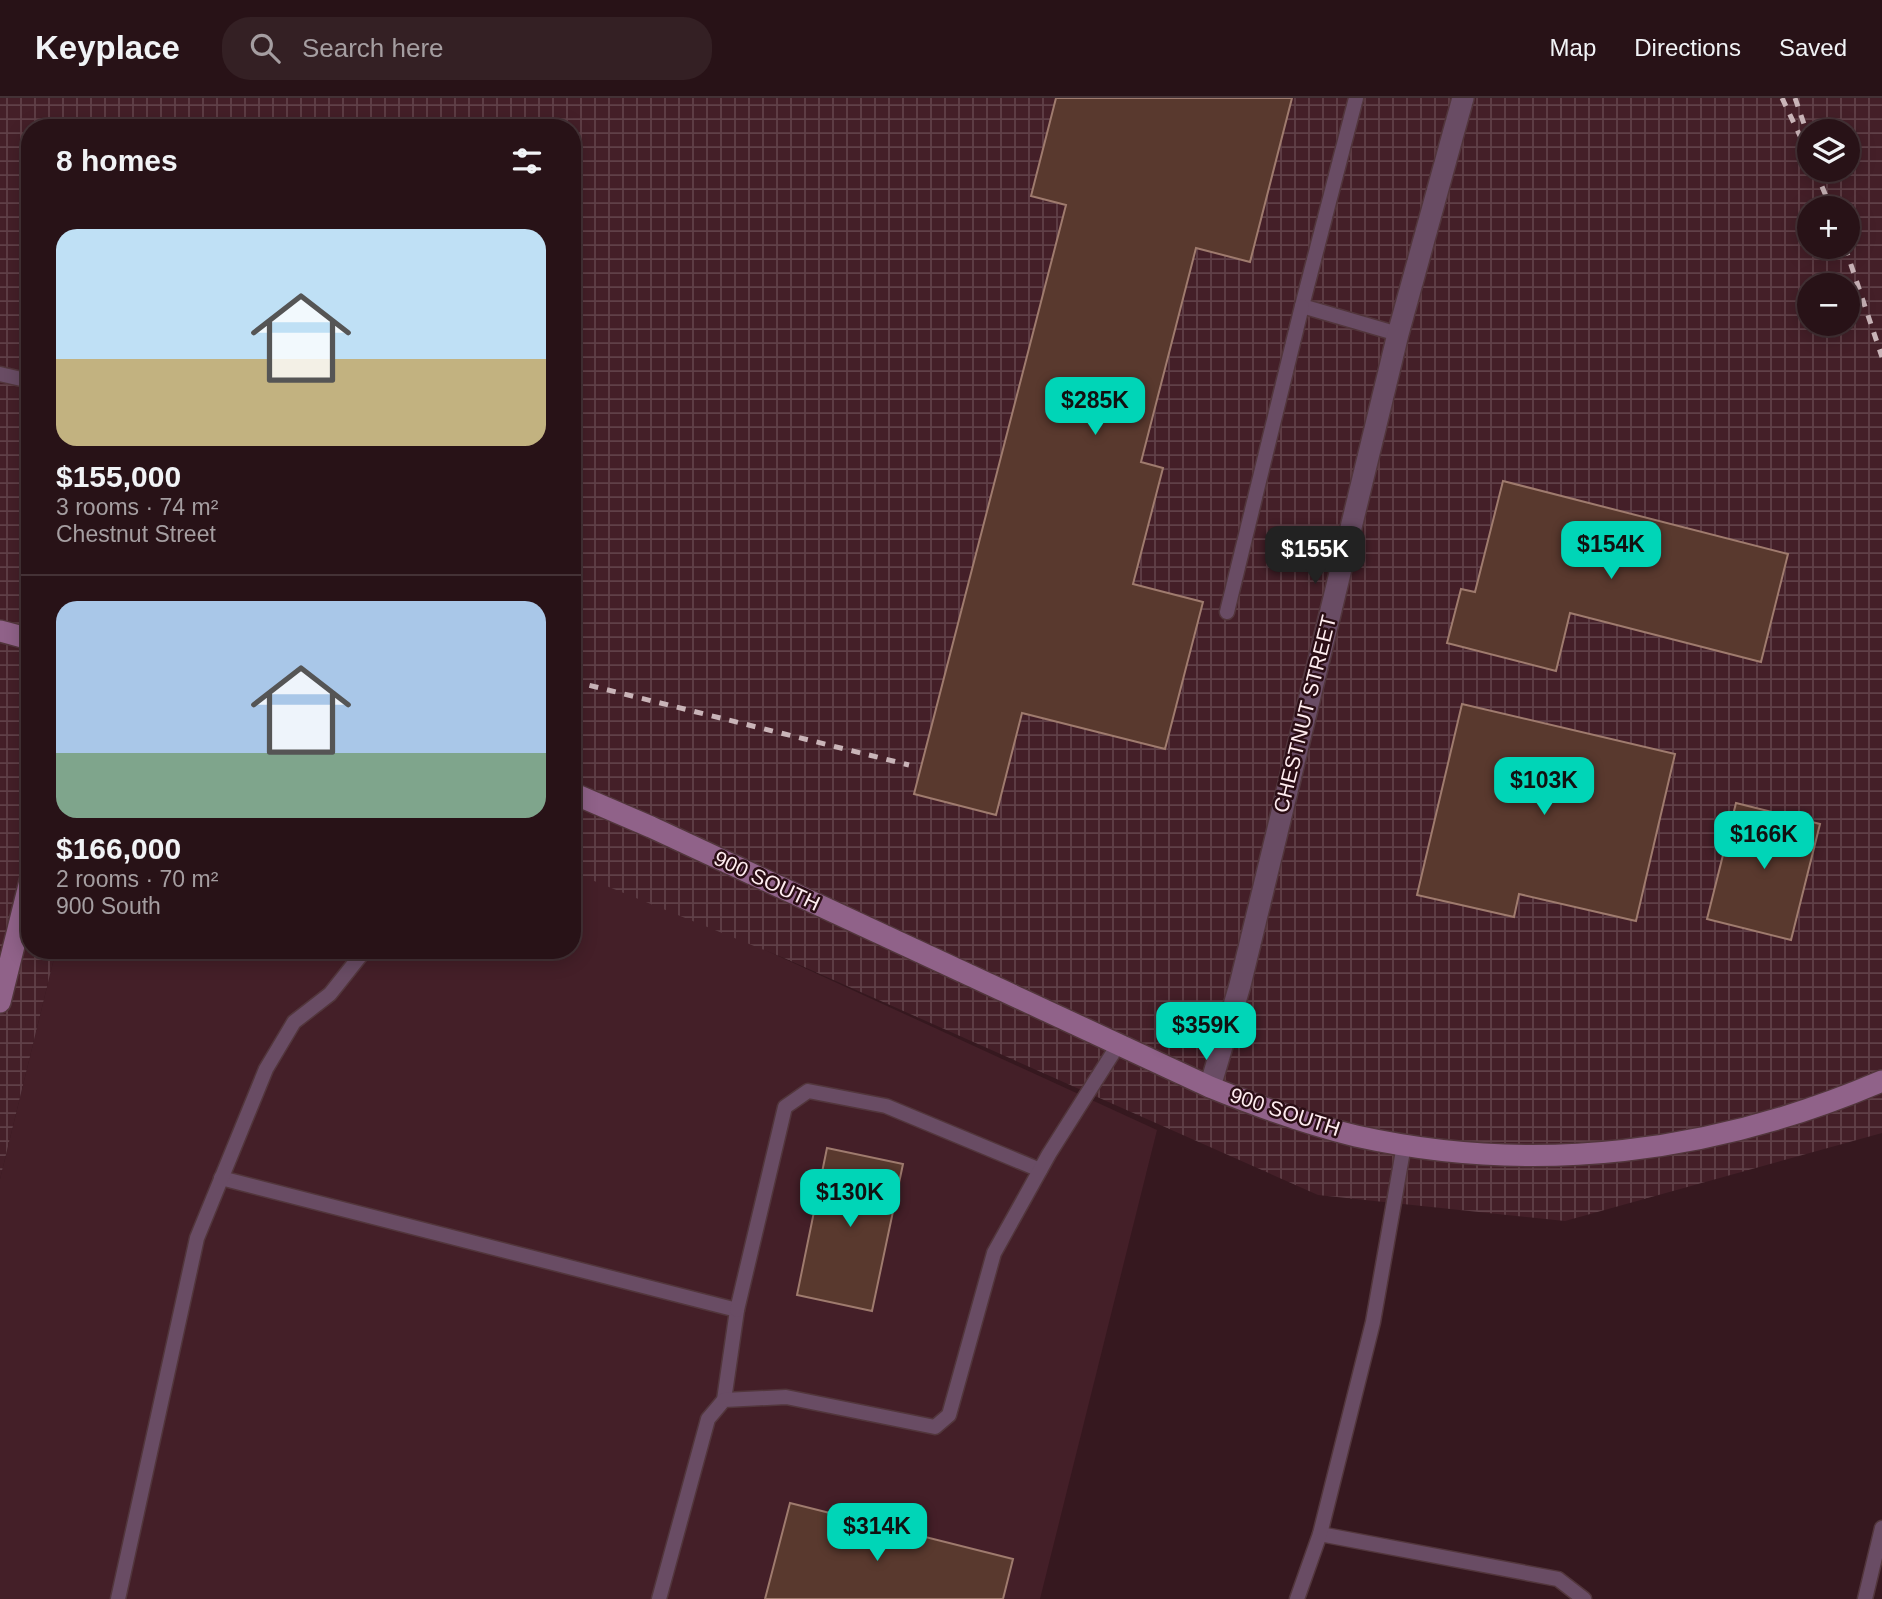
<!DOCTYPE html>
<meta charset="utf-8">
<style>
body{margin:0;font-family:Helvetica,sans-serif;background:#342024;color:#f1f3f6;height:100vh;display:flex;flex-direction:column;font-size:26px;white-space:nowrap}
*{box-sizing:border-box;margin:0}
p{font-size:23px;color:#a59ea1}
.icon{flex:none;width:38px;height:38px;fill:none;stroke:currentColor;stroke-width:2;stroke-linecap:round;stroke-linejoin:round}
.map{position:relative;flex:1;overflow:hidden}
.sheet{position:absolute;left:21px;top:21px;width:560px;height:840px;display:flex;flex-direction:column;background:#281217;border-radius:28px;box-shadow:0 4px 18px #0003,0 0 0 2px #443236}
.sheet>*{flex:none}
.controls{position:absolute;left:1797px;top:21px;display:grid;gap:14px}
.controls a{display:grid;place-items:center;width:63px;height:63px;border-radius:50%;background:#281217;box-shadow:0 4px 18px #0003,0 0 0 2px #443236;font-size:35px}
.price{position:absolute;translate:-50% -60px;padding:0 16px;border-radius:14px;background:#00d5b7;color:#111;font-size:23px;line-height:46px;filter:drop-shadow(0 2px 4px #0008)}
.price::after{content:'';position:absolute;left:50%;top:42px;width:21px;height:16px;margin-left:-10px;background:inherit;clip-path:polygon(0 0,100% 0,50% 100%)}
.price.on{background:#222;color:#fff}
ul{padding:0;list-style:none}
li{display:grid;align-content:center;gap:14px;height:371px;padding:0 35px}
li+li{border-top:2px solid #443236}
li span{display:grid;place-items:center;height:217px;border-radius:21px;color:#555}
li>.icon{margin-inline-start:auto}
span .icon{width:126px;height:126px;fill:#fffc;stroke-width:1}
li b{font-size:30px}
h2{display:flex;justify-content:space-between;align-items:center;height:84px;padding:0 35px;font-size:30px}
header{display:flex;align-items:center;gap:42px;box-sizing:border-box;height:98px;padding:0 35px;background:#281217;border-bottom:2px solid #443236}
header strong{font-size:33px}
nav{display:flex;gap:38px;margin-inline-start:auto;font-size:24px}
.search{width:490px;height:63px;background:#342024;display:flex;align-items:center;gap:18px;box-sizing:border-box;padding:0 24px;border-radius:28px;color:#a59ea1;font-size:26px}
.map>svg:first-child{display:block}
.built{fill:#441f28}
.industrial{fill:url(#industrial-grid);fill-rule:evenodd}
.building{fill:#59392e;stroke:#9f7b6e;stroke-width:2}
.lines{fill:none;stroke-linecap:round;stroke-linejoin:round}
.lane-casing{stroke:#52363c;stroke-width:17}
.street-casing{stroke:#52363c;stroke-width:24}
.secondary-casing{stroke:#52363c;stroke-width:24}
.lane{stroke:#694c64;stroke-width:14}
.street{stroke:#694c64;stroke-width:21}
.secondary{stroke:#906289;stroke-width:21}
.rail{stroke:#c9b4b8;stroke-width:5;stroke-dasharray:9 9;stroke-linecap:butt}
.labels{text-anchor:middle;stroke-width:5;stroke-linejoin:round;paint-order:stroke}
.street-label{font-size:21px;fill:#feecef;stroke:#2b0e15}
</style>
<header>
<strong>Keyplace</strong>
<div class="search"><svg class="icon" aria-label="search" viewBox="0 0 24 24"><circle cx="10" cy="10" r="6"/><path d="M15 15l6 6"/></svg>Search here</div>
<nav><a>Map</a><a>Directions</a><a>Saved</a></nav>
</header>
<div class="map">
<svg width="1882" height="1501" viewBox="0 0 1882 1501">
<defs>
<pattern id="industrial-grid" width="8" height="8" patternUnits="userSpaceOnUse" patternTransform="scale(1.75)"><rect width="8" height="8" fill="#441f28"/><path d="M0 4h8M4 0v8" fill="none" stroke="#604048"/></pattern>
</defs>
<rect width="100%" height="100%" fill="#36181f"/>
<path class="built" d="M 572,769 L 639,794 L 1157,1032 L 1040,1501 L 0,1501 L 0,1081 L 56,852 L 572,852 Z"/>
<path class="industrial" d="M 0,0 L 1882,0 L 1882,1035 L 1565,1123 L 1318,1097 L 784,860 L 572,774 L 572,30 L 30,30 L 30,852 L 56,852 L 0,1081 ZM 1810,33 L 1848,33 L 1848,72 L 1810,72 ZM 1810,110 L 1848,110 L 1848,149 L 1810,149 ZM 1810,187 L 1848,187 L 1848,226 L 1810,226 Z"/>
<g class="building">
<path d="M 1056,0 L 1292,0 L 1250,164 L 1196,150 L 1141,364 L 1163,370 L 1133,486 L 1203,504 L 1165,651 L 1022,615 L 996,717 L 914,696 L 1066,107 L 1031,98 Z"/>
<path d="M 1503,383 L 1788,456 L 1761,564 L 1570,515 L 1556,573 L 1447,545 L 1461,491 L 1475,494 Z"/>
<path d="M 1462,606 L 1675,656 L 1636,823 L 1519,796 L 1514,819 L 1417,797 Z"/>
<path d="M 1736,705 L 1820,726 L 1791,842 L 1707,821 Z"/>
<path d="M 827,1050 L 903,1066 L 872,1213 L 797,1197 Z"/>
<path d="M 790,1405 L 1013,1461 L 1003,1501 L 765,1501 Z"/>
</g>
<g class="lines">
<defs>
<g id="lane">
<path d="M 1356,0 L 1302,208 L 1398,236"/>
<path d="M 0,276 L 30,283"/>
<path d="M 1227,514 L 1302,208"/>
<path d="M 221,1080 L 737,1212 L 724,1302"/>
<path d="M 737,1212 L 785,1009 L 808,993 L 886,1008 L 1040,1072"/>
<path d="M 1320,1436 L 1558,1481 L 1584,1501"/>
<path d="M 118,1501 L 197,1140 L 266,971 L 294,924 L 330,896 L 365,852"/>
<path d="M 659,1501 L 708,1321 L 724,1302 L 786,1299 L 935,1329 L 949,1317 L 994,1155 L 1049,1056 L 1118,947"/>
<path d="M 1297,1501 L 1320,1436 L 1373,1224 L 1404,1047"/>
<path d="M 1865,1501 L 1882,1430"/>
</g>
<path id="street" d="M 1210,989 L 1240,887 L 1398,236 L 1463,0"/>
<g id="secondary">
<path d="M 0,533 L 30,541"/>
<path d="M 572,695 L 651,729 L 1210,989 C 1257,1008 1306,1026 1356,1038 C 1536,1078 1714,1055 1882,983"/>
<path d="M 0,904 L 30,783"/>
</g>
</defs>
<use href="#lane" class="lane-casing"/>
<use href="#street" class="street-casing"/>
<use href="#secondary" class="secondary-casing"/>
<use href="#lane" class="lane"/>
<use href="#street" class="street"/>
<use href="#secondary" class="secondary"/>
<g class="rail">
<path d="M 1782,0 L 1810,59"/>
<path d="M 1795,0 L 1804,26"/>
<path d="M 1815,72 L 1831,110"/>
<path d="M 1845,149 L 1882,259"/>
<path d="M 572,583 L 909,667"/>
</g>
</g>
<g class="labels">
<g class="street-label">
<text transform="translate(1305 616) rotate(-76)" y="7">CHESTNUT STREET</text>
<text transform="translate(767 783) rotate(25)" y="7">900 SOUTH</text>
<text transform="translate(1285 1014) rotate(18)" y="7">900 SOUTH</text>
</g>
</g>
</svg>
<div class="controls">
<a><svg class="icon" aria-label="layers" viewBox="0 0 24 24"><path d="M12 4l9 5-9 5-9-5zM3 14l9 5 9-5"/></svg></a>
<a>+</a>
<a>−</a>
</div>
<b class="price" style="left:1095px;top:339px">$285K</b>
<b class="price" style="left:1611px;top:483px">$154K</b>
<b class="price on" style="left:1315px;top:488px">$155K</b>
<b class="price" style="left:1544px;top:719px">$103K</b>
<b class="price" style="left:1764px;top:773px">$166K</b>
<b class="price" style="left:1206px;top:964px">$359K</b>
<b class="price" style="left:850px;top:1131px">$130K</b>
<b class="price" style="left:877px;top:1465px">$314K</b>
<section class="sheet">
<h2>8 homes<svg class="icon" aria-label="filters" viewBox="0 0 24 24"><path d="M4 7h16M4 17h16"/><circle cx="9" cy="7" r="2"/><circle cx="15" cy="17" r="2"/></svg></h2>
<ul>
<li><span style="background:linear-gradient(#bfe0f5 60%,#c2b280 0)"><svg class="icon" aria-label="home" viewBox="0 0 24 24"><path d="M3 11l9-7 9 7M6 9v11h12V9"/></svg></span><div><b>$155,000</b><p>3 rooms · 74 m²</p><p>Chestnut Street</p></div></li>
<li><span style="background:linear-gradient(#a9c7e8 70%,#7fa58c 0)"><svg class="icon" aria-label="home" viewBox="0 0 24 24"><path d="M3 11l9-7 9 7M6 9v11h12V9"/></svg></span><div><b>$166,000</b><p>2 rooms · 70 m²</p><p>900 South</p></div></li>
</ul>
</section>
</div>
